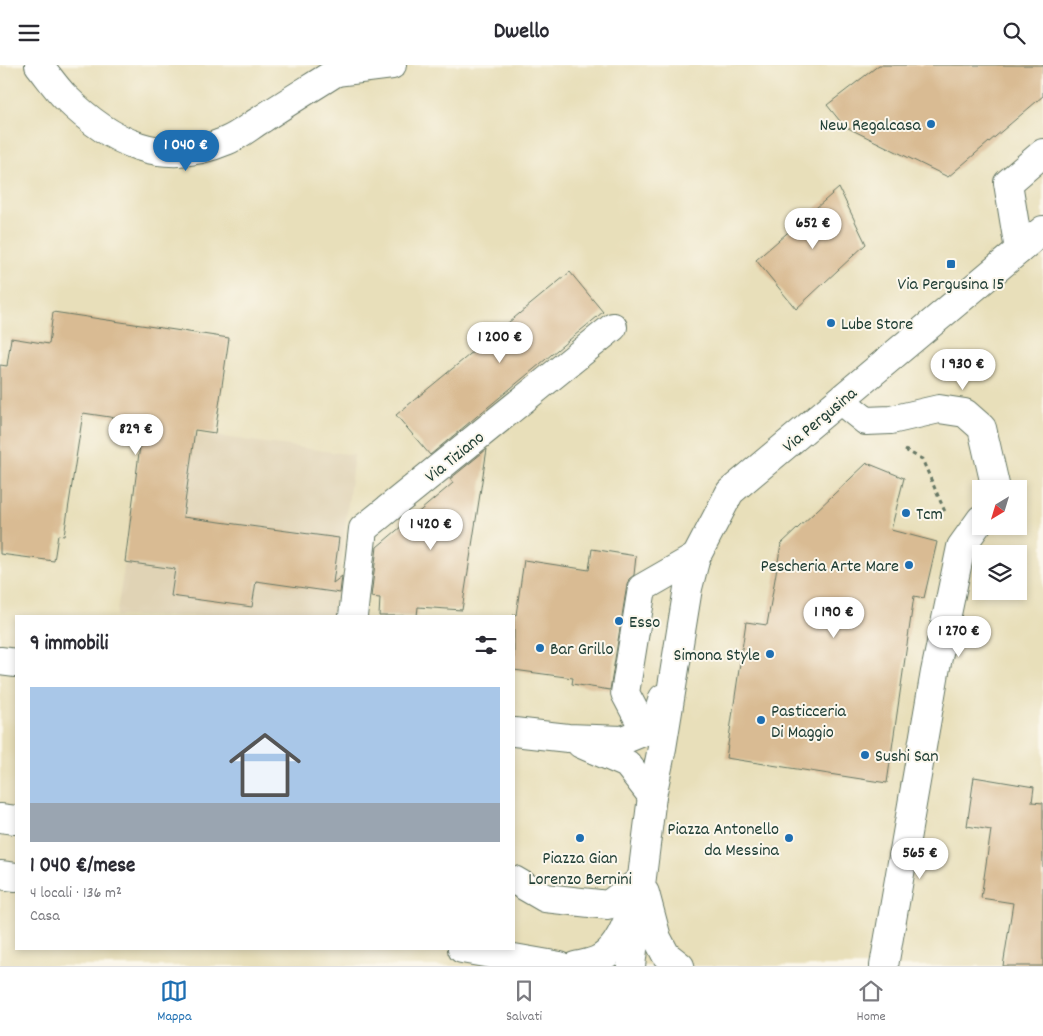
<!DOCTYPE html>
<html lang="it">
<meta charset="utf-8">
<style>
body{margin:0;font-family:Dekko,sans-serif;background:#f7f7f7;color:#2b2b33;height:100vh;display:flex;flex-direction:column;font-size:19px;white-space:nowrap}
*{box-sizing:border-box;margin:0}
p{font-size:16px;color:#7c7c81}
.icon{flex:none;width:28px;height:28px;fill:none;stroke:currentColor;stroke-width:2;stroke-linecap:round;stroke-linejoin:round}
.map{position:relative;flex:1;overflow:hidden}
.details{position:absolute;left:15px;top:550px;width:500px;height:335px;display:flex;flex-direction:column;background:#fff;border-radius:0px;box-shadow:0 2px 8px #0003}
.details>*{flex:none}
.needle{width:32px;rotate:218deg}
.tools{position:absolute;left:972px;top:415px;display:grid;gap:10px}
.tools a{display:grid;place-items:center;width:55px;height:55px;border-radius:0px;background:#fff;box-shadow:0 2px 8px #0003;font-size:25px}
.price{position:absolute;translate:-50% -42px;padding:0 11px;border-radius:18px;background:#fff;color:#222;font-size:16px;line-height:32px;filter:drop-shadow(0 1px 2px #0008)}
.price::after{content:'';position:absolute;left:50%;top:30px;width:15px;height:11px;margin-left:-8px;background:inherit;clip-path:polygon(0 0,100% 0,50% 100%)}
.price.selected{background:#1f6fb2;color:#fff}
ul{padding:0;list-style:none}
li{display:grid;align-content:center;gap:10px;height:265px;padding:0 15px}
li+li{border-top:1px solid #e1e1e2}
li span{display:grid;place-items:center;height:155px;border-radius:0px;color:#555}
li>.icon{margin-inline-start:auto}
span .icon{width:90px;height:90px;fill:#fffc;stroke-width:1}
li b{font-size:21px}
h2{display:flex;justify-content:space-between;align-items:center;height:60px;padding:0 15px;font-size:21px}
header{display:flex;justify-content:space-between;align-items:center;height:65px;padding:0 15px;background:#fff;font-size:22px;font-weight:800}
.tab-bar{display:flex;justify-content:space-around;align-items:center;height:70px;border-top:1px solid #e1e1e2;background:#fff;font-size:14px;color:#7c7c81}
.tab-bar a{display:grid;justify-items:center;gap:2px}
.tab-bar .selected{color:#1f6fb2}
.map>svg:first-child{display:block}
.built{fill:#e0d3b5}
.building{fill:#d9bb93}
.lines{fill:none;stroke-linecap:round;stroke-linejoin:round}
.minor-casing{stroke:#657663;stroke-width:30}
.major-casing{stroke:#657663;stroke-width:30}
.path{stroke:#657663;stroke-width:3;stroke-dasharray:4 4;stroke-linecap:butt}
.minor{stroke:#fff;stroke-width:28}
.major{stroke:#fff;stroke-width:28}
.poi-dot{fill:#1f6fb2;stroke:#fbf7ec;stroke-width:2}
.labels{text-anchor:middle;stroke-width:4;stroke-linejoin:round;paint-order:stroke}
.poi-label{font-size:18px;fill:#1f3d34;stroke:#fbf7ec;text-anchor:start}
.street-label{font-size:18px;fill:#1f3d34;stroke:#fbf7ec}
</style>
<header><svg class="icon" aria-label="menu" viewBox="0 0 24 24"><path d="M4 6h16M4 12h16M4 18h16"/></svg>Dwello<svg class="icon" aria-label="search" viewBox="0 0 24 24"><circle cx="10" cy="10" r="6"/><path d="M15 15l6 6"/></svg></header>
<div class="map">
<svg width="1043" height="901" viewBox="0 0 1043 901">
<rect width="100%" height="100%" fill="#fbf7ec"/>
<filter id="ink" filterUnits="userSpaceOnUse"><feTurbulence type="fractalNoise" baseFrequency=".02" numOctaves="2"/><feDisplacementMap in="SourceGraphic" scale="10" xChannelSelector="R" yChannelSelector="G"/><feConvolveMatrix kernelMatrix="1 2 1 2 8 2 1 2 1" color-interpolation-filters="sRGB"/></filter>
<filter id="wash" filterUnits="userSpaceOnUse"><feTurbulence type="fractalNoise" baseFrequency=".0096" numOctaves="4" result="noise"/><feDisplacementMap in="SourceGraphic" scale="20" xChannelSelector="R" yChannelSelector="G"/><feGaussianBlur stdDeviation="1.12" result="paint"/><feColorMatrix in="noise" values="0 0 0 0 0 0 0 0 0 0 0 0 0 0 0 0 0 1.4 0 .05"/><feComposite in="paint" operator="in"/></filter>
<g filter="url(#wash)">
<rect width="100%" height="100%" fill="#e8dfba"/>
<path class="built" d="M 185,367 L 354,390 L 334,551 L 116,551 L 125,497 L 137,403 Z"/>
<g id="blocks">
<g class="building">
<path d="M 879,0 L 1043,0 L 1043,31 L 948,112 L 844,61 L 827,40 Z"/>
<path d="M 839,123 L 866,179 L 796,244 L 756,195 Z"/>
<path d="M 570,207 L 603,247 L 430,390 L 396,350 Z"/>
<path d="M 53,247 L 229,273 L 215,368 L 195,365 L 183,452 L 339,473 L 333,518 L 342,511 L 340,528 L 256,516 L 252,542 L 171,531 L 175,504 L 125,497 L 143,357 L 83,348 L 64,471 L 58,470 L 54,496 L 0,489 L 0,300 L 7,301 L 11,273 L 49,279 Z"/>
<path d="M 487,384 L 462,545 L 418,542 L 417,551 L 379,551 L 380,533 L 371,532 L 377,482 L 453,418 L 450,414 Z"/>
<path d="M 867,398 L 904,413 L 891,465 L 937,477 L 924,533 L 914,531 L 887,718 L 726,693 L 746,557 L 767,560 L 781,479 Z"/>
<path d="M 592,484 L 636,491 L 634,510 L 629,514 L 627,520 L 610,625 L 572,619 L 573,613 L 514,605 L 514,549 L 516,550 L 524,495 L 589,505 Z"/>
<path d="M 974,712 L 1034,722 L 1032,737 L 1043,738 L 1043,901 L 1003,901 L 1013,838 L 981,833 L 991,765 L 967,761 Z"/>
</g>
</g>
</g>
<g filter="url(#ink)">
<use href="#blocks" fill-opacity="0" stroke="#657663" stroke-width="1"/>
<g class="lines">
<defs>
<g id="minor">
<path d="M 39,0 C 48,11 56,23 65,32 C 111,78 163,103 226,76 C 239,71 250,61 262,54 C 286,38 311,23 336,7 L 342,0"/>
<path d="M 336,7 L 392,0"/>
<path d="M 1019,185 L 1008,118 L 1043,88"/>
<path d="M 841,336 L 866,356 L 891,355 L 939,344 L 965,348 L 982,363 L 996,424"/>
<path d="M 353,551 L 363,464 L 613,262"/>
<path d="M 645,666 L 625,628 L 642,523 L 696,492"/>
<path d="M 0,753 L 16,755"/>
<path d="M 0,810 L 16,812"/>
<path d="M 514,815 L 545,833 L 608,840 L 641,815"/>
<path d="M 462,884 L 560,901"/>
<path d="M 575,901 C 583,899 594,898 601,893 C 620,882 628,854 635,835"/>
<path d="M 884,901 L 935,607 L 961,482 L 981,454"/>
</g>
<g id="major">
<path d="M 0,596 L 16,598"/>
<path d="M 514,667 L 568,673 L 623,675 L 645,666 L 658,649 L 663,633"/>
<path d="M 581,679 L 627,699 L 652,731"/>
<path d="M 645,828 L 657,873 L 666,890 L 680,901"/>
<path d="M 631,901 L 652,731 L 662,683 L 688,523 L 696,492 L 730,427 L 1043,165"/>
</g>
</defs>
<use href="#minor" class="minor-casing"/>
<use href="#major" class="major-casing"/>
<path class="path" d="M 905,385 L 922,394 L 946,449"/>
<use href="#minor" class="minor"/>
<use href="#major" class="major"/>
</g>
</g>
<g class="poi-dot">
<circle cx="931" cy="59" r="5"/>
<rect x="946" y="194" width="10" height="10" rx="2.5"/>
<circle cx="831" cy="258" r="5"/>
<circle cx="906" cy="448" r="5"/>
<circle cx="909" cy="500" r="5"/>
<circle cx="619" cy="556" r="5"/>
<circle cx="540" cy="583" r="5"/>
<circle cx="770" cy="589" r="5"/>
<circle cx="761" cy="655" r="5"/>
<circle cx="865" cy="690" r="5"/>
<circle cx="580" cy="773" r="5"/>
<circle cx="789" cy="773" r="5"/>
</g>
<g class="labels">
<g class="poi-label">
<text x="921" y="65" text-anchor="end">New Regalcasa</text>
<text x="951" y="224" text-anchor="middle">Via Pergusina 15</text>
<text x="841" y="264">Lube Store</text>
<text x="916" y="454">Tcm</text>
<text x="899" y="506" text-anchor="end">Pescheria Arte Mare</text>
<text x="629" y="562">Esso</text>
<text x="550" y="589">Bar Grillo</text>
<text x="760" y="595" text-anchor="end">Simona Style</text>
<text x="771" y="651">Pasticceria<tspan x="771" dy="21">Di Maggio</tspan></text>
<text x="875" y="696">Sushi San</text>
<text x="779" y="769" text-anchor="end">Piazza Antonello<tspan x="779" dy="21">da Messina</tspan></text>
<text x="580" y="798" text-anchor="middle">Piazza Gian<tspan x="580" dy="21">Lorenzo Bernini</tspan></text>
</g>
<g class="street-label">
<text transform="translate(819 354) rotate(-40)" y="6">Via Pergusina</text>
<text transform="translate(454 391) rotate(-39)" y="6">Via Tiziano</text>
</g>
</g>
</svg>
<div class="tools">
<a><svg class="needle" viewBox="-14 -14 28 28"><path d="M0-13l5 13h-10z" fill="#e53935"/><path d="M0 13l5-13h-10z" fill="#7c7c81"/></svg></a>
<a><svg class="icon" aria-label="layers" viewBox="0 0 24 24"><path d="M12 4l9 5-9 5-9-5zM3 14l9 5 9-5"/></svg></a>
</div>
<b class="price selected" style="left:186px;top:107px">1 040 €</b>
<b class="price" style="left:813px;top:185px">652 €</b>
<b class="price" style="left:500px;top:299px">1 200 €</b>
<b class="price" style="left:963px;top:326px">1 930 €</b>
<b class="price" style="left:136px;top:391px">829 €</b>
<b class="price" style="left:431px;top:486px">1 420 €</b>
<b class="price" style="left:834px;top:574px">1 190 €</b>
<b class="price" style="left:959px;top:593px">1 270 €</b>
<b class="price" style="left:920px;top:815px">565 €</b>
<section class="details">
<h2>9 immobili<svg class="icon" aria-label="filters" viewBox="0 0 24 24"><path d="M4 7h16M4 17h16"/><circle cx="9" cy="7" r="2"/><circle cx="15" cy="17" r="2"/></svg></h2>
<ul>
<li><span style="background:linear-gradient(#a9c7e8 75%,#9aa5b1 0)"><svg class="icon" aria-label="home" viewBox="0 0 24 24"><path d="M3 11l9-7 9 7M6 9v11h12V9"/></svg></span><div><b>1 040 €/mese</b><p>4 locali · 136 m²</p><p>Casa</p></div></li>
</ul>
</section>
</div>
<nav class="tab-bar">
<a class="selected"><svg class="icon" aria-label="map" viewBox="0 0 24 24"><path d="M3 6l6-2 6 2 6-2v14l-6 2-6-2-6 2zM9 4v14M15 6v14"/></svg>Mappa</a>
<a><svg class="icon" aria-label="saved" viewBox="0 0 24 24"><path d="M7 4h10v16l-5-4-5 4z"/></svg>Salvati</a>
<a><svg class="icon" aria-label="home" viewBox="0 0 24 24"><path d="M3 11l9-7 9 7M6 9v11h12V9"/></svg>Home</a>
</nav>
